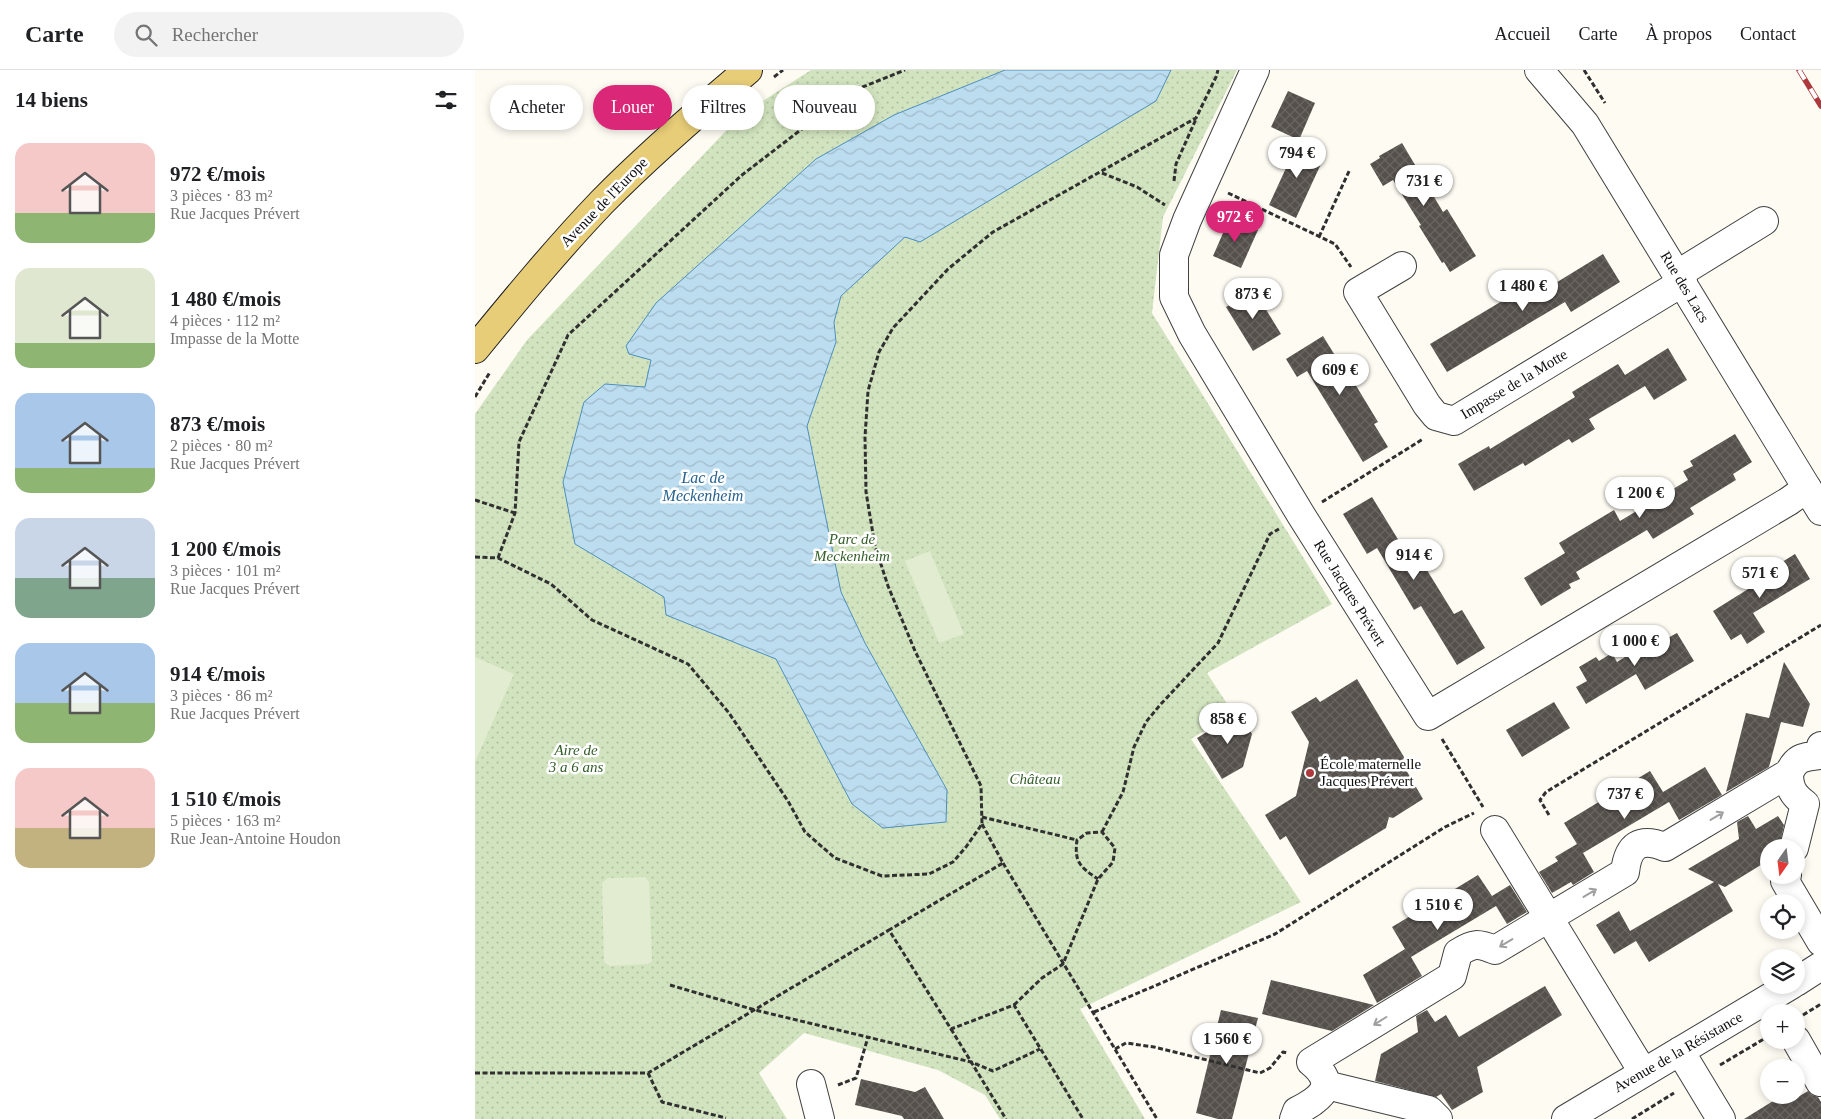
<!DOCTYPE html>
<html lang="fr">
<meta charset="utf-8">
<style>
body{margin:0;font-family:Georgia,serif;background:#f2f2f2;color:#202124;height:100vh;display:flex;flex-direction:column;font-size:19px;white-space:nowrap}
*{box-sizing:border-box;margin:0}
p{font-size:16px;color:#757577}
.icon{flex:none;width:28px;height:28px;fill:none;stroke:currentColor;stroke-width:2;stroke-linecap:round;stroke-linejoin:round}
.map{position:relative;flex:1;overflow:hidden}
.panel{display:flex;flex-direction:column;background:#fff;width:475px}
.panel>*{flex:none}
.top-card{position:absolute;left:15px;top:15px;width:475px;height:45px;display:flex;gap:10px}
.needle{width:32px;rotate:194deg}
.controls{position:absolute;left:1285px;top:769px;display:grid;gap:10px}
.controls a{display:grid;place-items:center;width:45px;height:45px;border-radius:50%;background:#fff;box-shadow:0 2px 8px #0003;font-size:25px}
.price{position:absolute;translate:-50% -42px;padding:0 11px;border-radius:18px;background:#fff;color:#222;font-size:16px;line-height:32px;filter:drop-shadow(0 1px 2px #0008)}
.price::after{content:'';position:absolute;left:50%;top:30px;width:15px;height:11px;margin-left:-8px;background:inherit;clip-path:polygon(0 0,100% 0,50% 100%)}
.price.active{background:#db2777;color:#fff}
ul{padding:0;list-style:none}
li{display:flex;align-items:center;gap:15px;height:125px;padding:0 15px}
li span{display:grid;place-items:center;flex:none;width:140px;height:100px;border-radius:15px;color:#555}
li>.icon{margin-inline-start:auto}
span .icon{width:60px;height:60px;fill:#fffc;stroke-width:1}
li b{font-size:21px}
h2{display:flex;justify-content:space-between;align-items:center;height:60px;padding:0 15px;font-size:21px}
.pill{padding:0 18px;border-radius:22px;background:#fff;box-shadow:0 2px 8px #0003;font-size:18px;line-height:45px}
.pill.active{background:#db2777;color:#fff}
header{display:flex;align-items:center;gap:30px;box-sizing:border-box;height:70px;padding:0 25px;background:#fff;border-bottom:1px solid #e0e0e0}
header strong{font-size:24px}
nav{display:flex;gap:28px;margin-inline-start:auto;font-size:18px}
.search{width:350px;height:45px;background:#f2f2f2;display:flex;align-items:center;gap:12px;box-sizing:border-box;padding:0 18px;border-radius:28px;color:#757577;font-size:19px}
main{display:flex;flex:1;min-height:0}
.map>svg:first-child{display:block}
.park{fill:url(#park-dots)}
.pitch{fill:#e2ecd0}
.water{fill:url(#water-waves);stroke:#4d8fbc}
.building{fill:url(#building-cross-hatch)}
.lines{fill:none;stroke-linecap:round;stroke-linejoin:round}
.minor-casing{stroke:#414141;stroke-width:30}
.major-casing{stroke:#1f1f1f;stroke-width:30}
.path{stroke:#303030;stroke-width:3;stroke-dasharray:5 2.5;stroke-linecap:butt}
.minor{stroke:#fff;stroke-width:28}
.major{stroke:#e7cd78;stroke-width:28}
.rail-casing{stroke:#ad383d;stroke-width:5.5}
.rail{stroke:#fff;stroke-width:4;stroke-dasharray:11;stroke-linecap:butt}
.oneway{stroke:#9f9f9f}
.poi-dot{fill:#ad383d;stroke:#fff;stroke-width:2}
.labels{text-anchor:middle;stroke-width:5;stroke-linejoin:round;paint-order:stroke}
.street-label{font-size:15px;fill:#0e0e0e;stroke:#fff}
.park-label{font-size:15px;font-style:italic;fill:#325e27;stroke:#fff}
.poi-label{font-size:15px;fill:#0e0e0e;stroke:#fff;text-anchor:start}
.water-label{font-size:16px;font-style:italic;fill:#276291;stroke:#fff}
</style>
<header>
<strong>Carte</strong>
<div class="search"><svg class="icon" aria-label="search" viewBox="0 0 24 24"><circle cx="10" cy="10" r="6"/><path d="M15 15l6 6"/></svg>Rechercher</div>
<nav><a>Accueil</a><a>Carte</a><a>À propos</a><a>Contact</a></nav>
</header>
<main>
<section class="panel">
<h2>14 biens<svg class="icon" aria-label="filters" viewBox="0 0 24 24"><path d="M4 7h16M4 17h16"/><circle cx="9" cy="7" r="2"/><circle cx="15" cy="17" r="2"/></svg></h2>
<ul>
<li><span style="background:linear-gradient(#f6c9c9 70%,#8fb573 0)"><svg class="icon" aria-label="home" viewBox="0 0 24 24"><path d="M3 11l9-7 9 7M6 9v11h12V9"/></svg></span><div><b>972 €/mois</b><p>3 pièces · 83 m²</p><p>Rue Jacques Prévert</p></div></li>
<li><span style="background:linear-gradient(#dfe7d0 75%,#8fb573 0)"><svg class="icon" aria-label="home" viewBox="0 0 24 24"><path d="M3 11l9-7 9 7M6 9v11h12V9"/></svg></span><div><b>1 480 €/mois</b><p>4 pièces · 112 m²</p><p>Impasse de la Motte</p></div></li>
<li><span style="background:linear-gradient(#a9c7e8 75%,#8fb573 0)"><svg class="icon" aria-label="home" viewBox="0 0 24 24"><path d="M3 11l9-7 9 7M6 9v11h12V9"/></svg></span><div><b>873 €/mois</b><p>2 pièces · 80 m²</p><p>Rue Jacques Prévert</p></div></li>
<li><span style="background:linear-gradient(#c9d6e8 60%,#7fa58c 0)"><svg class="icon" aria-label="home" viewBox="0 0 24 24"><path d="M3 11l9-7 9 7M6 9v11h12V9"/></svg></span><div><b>1 200 €/mois</b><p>3 pièces · 101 m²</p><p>Rue Jacques Prévert</p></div></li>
<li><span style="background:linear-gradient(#a9c7e8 60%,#8fb573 0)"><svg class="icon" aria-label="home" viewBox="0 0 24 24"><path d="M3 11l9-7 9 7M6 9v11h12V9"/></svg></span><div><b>914 €/mois</b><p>3 pièces · 86 m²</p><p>Rue Jacques Prévert</p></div></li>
<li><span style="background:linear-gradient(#f6c9c9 60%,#c2b280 0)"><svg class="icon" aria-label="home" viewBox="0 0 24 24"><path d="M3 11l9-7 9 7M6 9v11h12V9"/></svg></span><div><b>1 510 €/mois</b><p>5 pièces · 163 m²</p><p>Rue Jean-Antoine Houdon</p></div></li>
</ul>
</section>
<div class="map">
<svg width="1346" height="1049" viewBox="0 0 1346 1049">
<defs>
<pattern id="park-dots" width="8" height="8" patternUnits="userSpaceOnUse" patternTransform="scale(1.25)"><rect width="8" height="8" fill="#d2e4bf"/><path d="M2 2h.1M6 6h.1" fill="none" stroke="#b3c2a3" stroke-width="1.8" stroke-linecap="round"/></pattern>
<pattern id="water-waves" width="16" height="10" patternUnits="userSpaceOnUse" patternTransform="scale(1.25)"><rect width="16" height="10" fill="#bcdcef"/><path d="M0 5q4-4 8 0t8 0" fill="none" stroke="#a0bccc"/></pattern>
<pattern id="building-cross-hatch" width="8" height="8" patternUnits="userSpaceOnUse" patternTransform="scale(1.25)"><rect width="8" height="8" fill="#56504c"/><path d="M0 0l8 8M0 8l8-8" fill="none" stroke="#696561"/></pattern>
</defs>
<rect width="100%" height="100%" fill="#fdfbf2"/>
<path class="park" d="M 336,0 L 762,0 L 688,147 L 677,243 L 857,534 L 732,603 L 758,643 L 716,669 L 826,832 L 605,939 L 670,1049 L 525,1049 L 510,1025 L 463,1000 L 329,963 L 284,1003 L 312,1049 L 0,1049 L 0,344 L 52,270 L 266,45 Z"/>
<g class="pitch">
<path d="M 455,481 L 489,564 L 464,573 L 430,491 Z"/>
<path d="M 0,587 L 39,604 L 0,692 Z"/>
<path d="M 170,807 L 174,812 L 177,891 L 173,894 L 135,896 L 129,892 L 127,813 L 133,808 Z"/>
</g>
<path class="water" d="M 530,0 L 696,0 L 681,31 L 445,172 L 430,167 L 366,226 L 359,252 L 361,272 L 332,356 L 366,522 L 390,573 L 472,720 L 471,752 L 408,758 L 377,734 L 301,589 L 191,545 L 189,527 L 100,474 L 88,412 L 109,332 L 130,314 L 170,317 L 176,290 L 154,284 L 151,276 L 181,233 L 341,89 L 419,45 Z"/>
<g class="building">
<path d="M 813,21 L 840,33 L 824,70 L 796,57 Z"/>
<path d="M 824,70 L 851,83 L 821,148 L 794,135 Z"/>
<path d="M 927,73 L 968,142 L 972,139 L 1001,186 L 975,202 L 969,192 L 967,193 L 944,156 L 946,155 L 918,110 L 908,116 L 895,94 L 905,88 L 904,86 Z"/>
<path d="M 755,147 L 783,160 L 766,198 L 738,186 Z"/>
<path d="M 1128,184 L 1145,212 L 1096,242 L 1090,232 L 972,302 L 955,274 L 1054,215 L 1061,225 Z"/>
<path d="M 779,220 L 806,264 L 778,281 L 751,237 Z"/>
<path d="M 848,266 L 869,300 L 871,299 L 903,352 L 899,354 L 913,377 L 888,392 L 832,301 L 822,307 L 811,289 Z"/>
<path d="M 1193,278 L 1212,310 L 1179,330 L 1170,316 L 1114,349 L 1120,359 L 1097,373 L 1094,369 L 1050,396 L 1048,393 L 999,421 L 983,394 L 1014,376 L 1015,379 L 1100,327 L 1097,322 L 1143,294 L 1150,305 Z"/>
<path d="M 1260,364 L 1277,392 L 1258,404 L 1261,410 L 1215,438 L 1219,444 L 1178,469 L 1172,460 L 1101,502 L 1105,509 L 1094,514 L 1096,518 L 1066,536 L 1049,508 L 1090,483 L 1084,473 L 1139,440 L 1145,451 L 1213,410 L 1208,401 L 1218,396 L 1215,391 Z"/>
<path d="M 897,427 L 940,497 L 947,492 L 979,544 L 987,540 L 1010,578 L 982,595 L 946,536 L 939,540 L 902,478 L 892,484 L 868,444 Z"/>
<path d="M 1320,484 L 1335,509 L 1278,543 L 1290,562 L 1272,574 L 1266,564 L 1256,570 L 1238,541 L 1286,511 L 1283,507 Z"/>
<path d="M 1202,563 L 1219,591 L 1170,620 L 1161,604 L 1111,634 L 1101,617 L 1112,611 L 1104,597 L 1121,587 L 1124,591 L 1137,583 L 1142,592 L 1186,565 L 1189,570 Z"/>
<path d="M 1309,592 L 1335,634 L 1328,657 L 1306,652 L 1294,697 L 1251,722 L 1271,643 L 1294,648 Z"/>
<path d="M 882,609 L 929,687 L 926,697 L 930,698 L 948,729 L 918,748 L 914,747 L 911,758 L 834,805 L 811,766 L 805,770 L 790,745 L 821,726 L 834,672 L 816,642 L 841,627 L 845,632 Z"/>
<path d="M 1079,632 L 1095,658 L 1047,687 L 1031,660 Z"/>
<path d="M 764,642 L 777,664 L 768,697 L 747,709 L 722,668 Z"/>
<path d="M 1230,697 L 1247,725 L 1204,750 L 1194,732 L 1108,783 L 1119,802 L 1098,815 L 1096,812 L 1077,823 L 1064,802 L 1083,791 L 1080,787 L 1102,774 L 1089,753 L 1175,701 L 1188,722 Z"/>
<path d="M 1273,746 L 1281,759 L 1303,746 L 1309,755 L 1304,778 L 1294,778 L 1294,790 L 1250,817 L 1243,814 L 1258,841 L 1174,892 L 1161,871 L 1139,884 L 1121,855 L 1144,841 L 1155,861 L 1239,812 L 1213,799 L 1264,769 L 1262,752 Z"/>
<path d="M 1003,805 L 1017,826 L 1035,815 L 1052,842 L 1032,854 L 1021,836 L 936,887 L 947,906 L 902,933 L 888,905 L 930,879 L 917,857 Z"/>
<path d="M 796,910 L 899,935 L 857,961 L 787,944 Z"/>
<path d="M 1070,916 L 1087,945 L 1002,997 L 1008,1022 L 977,1040 L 966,1024 L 961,1027 L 900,1011 L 906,984 L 943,962 L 941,946 L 952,940 L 960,952 L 971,945 L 984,967 Z"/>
<path d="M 746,940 L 783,948 L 757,1049 L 743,1049 L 721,1043 Z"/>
<path d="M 386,1009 L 440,1022 L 450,1017 L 469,1049 L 429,1049 L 427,1046 L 380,1035 Z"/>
<path d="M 1333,1021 L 1337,1025 L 1343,1027 L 1346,1032 L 1346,1049 L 1269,1049 L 1308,1025 L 1315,1025 L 1318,1030 Z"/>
</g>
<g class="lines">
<defs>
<g id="minor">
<path d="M 780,0 L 712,150 L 699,185 L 699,227 L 717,264 L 826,445 L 953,646 L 1314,431 L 1332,418"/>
<path d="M 1064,0 L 1110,54 L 1346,441"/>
<path d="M 927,196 L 883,222 L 952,335 L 961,346 L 979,351 L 1208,212"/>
<path d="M 1203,204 L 1289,151"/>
<path d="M 1314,703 C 1314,718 1318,725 1330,734 L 1319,778"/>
<path d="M 1020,760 L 1168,1002"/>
<path d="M 1312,805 L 1310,811 L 1346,872"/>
<path d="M 1321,912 L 1346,896"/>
<path d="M 1321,970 L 1345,1012"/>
<path d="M 1205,981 L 1246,1049"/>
<path d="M 336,1014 L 345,1049"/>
<path d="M 851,1015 L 954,1040 L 963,1049"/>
<path d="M 819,1049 L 822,1041 C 846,1029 864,1015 836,992 L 977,906 L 983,883 C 998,873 1003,873 1020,880 L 1150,802 C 1153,775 1165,767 1190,777 L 1314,703 C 1321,688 1327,687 1344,685 L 1346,676"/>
<path d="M 1091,1049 L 1316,915"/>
</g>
<path id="major" d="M 0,279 C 41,229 82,179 127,132 C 173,85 223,42 273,0"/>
</defs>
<use href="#minor" class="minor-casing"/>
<use href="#major" class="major-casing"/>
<g class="path">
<path d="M 1109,0 L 1130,33"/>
<path d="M 299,7 L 308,0"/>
<path d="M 627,103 L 662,117 L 690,135"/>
<path d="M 699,111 L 701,94 L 721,49"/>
<path d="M 753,123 L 860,174 L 876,197"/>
<path d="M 844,167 L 875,99"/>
<path d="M 0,327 L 15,302"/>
<path d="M 0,430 L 40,443"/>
<path d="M 847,432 L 948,369"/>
<path d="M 0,487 L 23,488 L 76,514 L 117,550 L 213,594 L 254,643 L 313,731 L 330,762 L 360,788 L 407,806 L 454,804 L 478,792 L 491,777 L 507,754 L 506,716 L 440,581 L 413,516 L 400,476 L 391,422 L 390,367 L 393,321 L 404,282 L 418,258 L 473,199 L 518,162 L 721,48 L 741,7 L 743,0"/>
<path d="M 23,488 L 40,443 L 44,372 L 93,265 L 267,105 L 375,22 L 430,0"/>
<path d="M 967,669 L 1008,737"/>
<path d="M 1074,745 L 1065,730 L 1071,722 L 1346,555"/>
<path d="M 507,747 L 602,770"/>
<path d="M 507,754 L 528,793 L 414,860 L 476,959 L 539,935 L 608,1049"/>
<path d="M 627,762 L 648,722 L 659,677 L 671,652 L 685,635 L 743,573 L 795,464 L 804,459"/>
<path d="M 528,793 L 682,1049"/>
<path d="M 195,915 L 280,940 L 496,992 L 518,1001 L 565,979"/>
<path d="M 539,935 L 567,908 L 588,894 L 623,809 L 638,792 L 640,778 L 627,762 L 612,763 L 602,770 C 599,792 605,797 623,809"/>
<path d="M 619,942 L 800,864 L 970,757 L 999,743"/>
<path d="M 1328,945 L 1346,934"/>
<path d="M 476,959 L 531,1049"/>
<path d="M 640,979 L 651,973 L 679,977 L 785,1003 L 795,998 L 808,982 L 812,983"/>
<path d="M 1245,995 L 1294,966"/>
<path d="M 0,1003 L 173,1003 L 414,860"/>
<path d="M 173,1003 L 187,1032 L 251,1048"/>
<path d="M 363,1015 L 381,1008 L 393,967"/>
<path d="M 1157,1049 L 1199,1023"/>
</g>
<use href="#minor" class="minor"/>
<use href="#major" class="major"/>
<defs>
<path id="rail" d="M 1324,0 L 1346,36"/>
</defs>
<use href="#rail" class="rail-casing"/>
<use href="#rail" class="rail"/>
</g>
<defs><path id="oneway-shaft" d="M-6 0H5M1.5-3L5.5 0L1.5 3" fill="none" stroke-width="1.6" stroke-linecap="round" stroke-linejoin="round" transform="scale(1.25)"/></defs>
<g class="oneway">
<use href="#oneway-shaft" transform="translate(1242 746) rotate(-31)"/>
<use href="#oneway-shaft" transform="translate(1115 823) rotate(-31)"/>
<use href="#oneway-shaft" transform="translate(1031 873) rotate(149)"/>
<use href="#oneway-shaft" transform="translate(905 951) rotate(148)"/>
</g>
<circle class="poi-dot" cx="835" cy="703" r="5"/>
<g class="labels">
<g class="street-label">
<text transform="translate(129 132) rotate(-46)" y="5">Avenue de l'Europe</text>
<text transform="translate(1210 217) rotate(59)" y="5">Rue des Lacs</text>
<text transform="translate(1039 314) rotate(-31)" y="5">Impasse de la Motte</text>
<text transform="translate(875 523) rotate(58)" y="5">Rue Jacques Prévert</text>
<text transform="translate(1203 982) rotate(-30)" y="5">Avenue de la Résistance</text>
</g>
<g class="park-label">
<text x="377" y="474">Parc de<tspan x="377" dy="17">Meckenheim</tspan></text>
<text x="101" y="685">Aire de<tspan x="101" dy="17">3 a 6 ans</tspan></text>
<text x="560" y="714">Château</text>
</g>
<g class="poi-label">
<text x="845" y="699">École maternelle<tspan x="845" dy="17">Jacques Prévert</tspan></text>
</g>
<g class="water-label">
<text x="228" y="413">Lac de<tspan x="228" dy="18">Meckenheim</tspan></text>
</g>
</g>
</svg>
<div class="controls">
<a><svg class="needle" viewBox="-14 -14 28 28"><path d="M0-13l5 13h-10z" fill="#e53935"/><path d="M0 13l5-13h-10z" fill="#757577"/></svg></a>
<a><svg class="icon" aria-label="locate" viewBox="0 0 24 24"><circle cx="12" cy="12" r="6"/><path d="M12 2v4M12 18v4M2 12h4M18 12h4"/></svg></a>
<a><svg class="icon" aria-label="layers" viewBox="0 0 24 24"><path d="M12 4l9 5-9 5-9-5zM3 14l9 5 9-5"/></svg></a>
<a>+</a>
<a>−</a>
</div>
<b class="price" style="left:822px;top:109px">794 €</b>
<b class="price" style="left:949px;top:137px">731 €</b>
<b class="price active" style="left:760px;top:173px">972 €</b>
<b class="price" style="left:1048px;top:242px">1 480 €</b>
<b class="price" style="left:778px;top:250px">873 €</b>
<b class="price" style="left:865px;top:326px">609 €</b>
<b class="price" style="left:1165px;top:449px">1 200 €</b>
<b class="price" style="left:939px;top:511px">914 €</b>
<b class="price" style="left:1285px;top:529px">571 €</b>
<b class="price" style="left:1160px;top:597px">1 000 €</b>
<b class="price" style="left:753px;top:675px">858 €</b>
<b class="price" style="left:1150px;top:750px">737 €</b>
<b class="price" style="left:963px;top:861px">1 510 €</b>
<b class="price" style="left:752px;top:995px">1 560 €</b>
<div class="top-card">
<a class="pill">Acheter</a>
<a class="pill active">Louer</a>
<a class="pill">Filtres</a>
<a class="pill">Nouveau</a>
</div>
</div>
</main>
